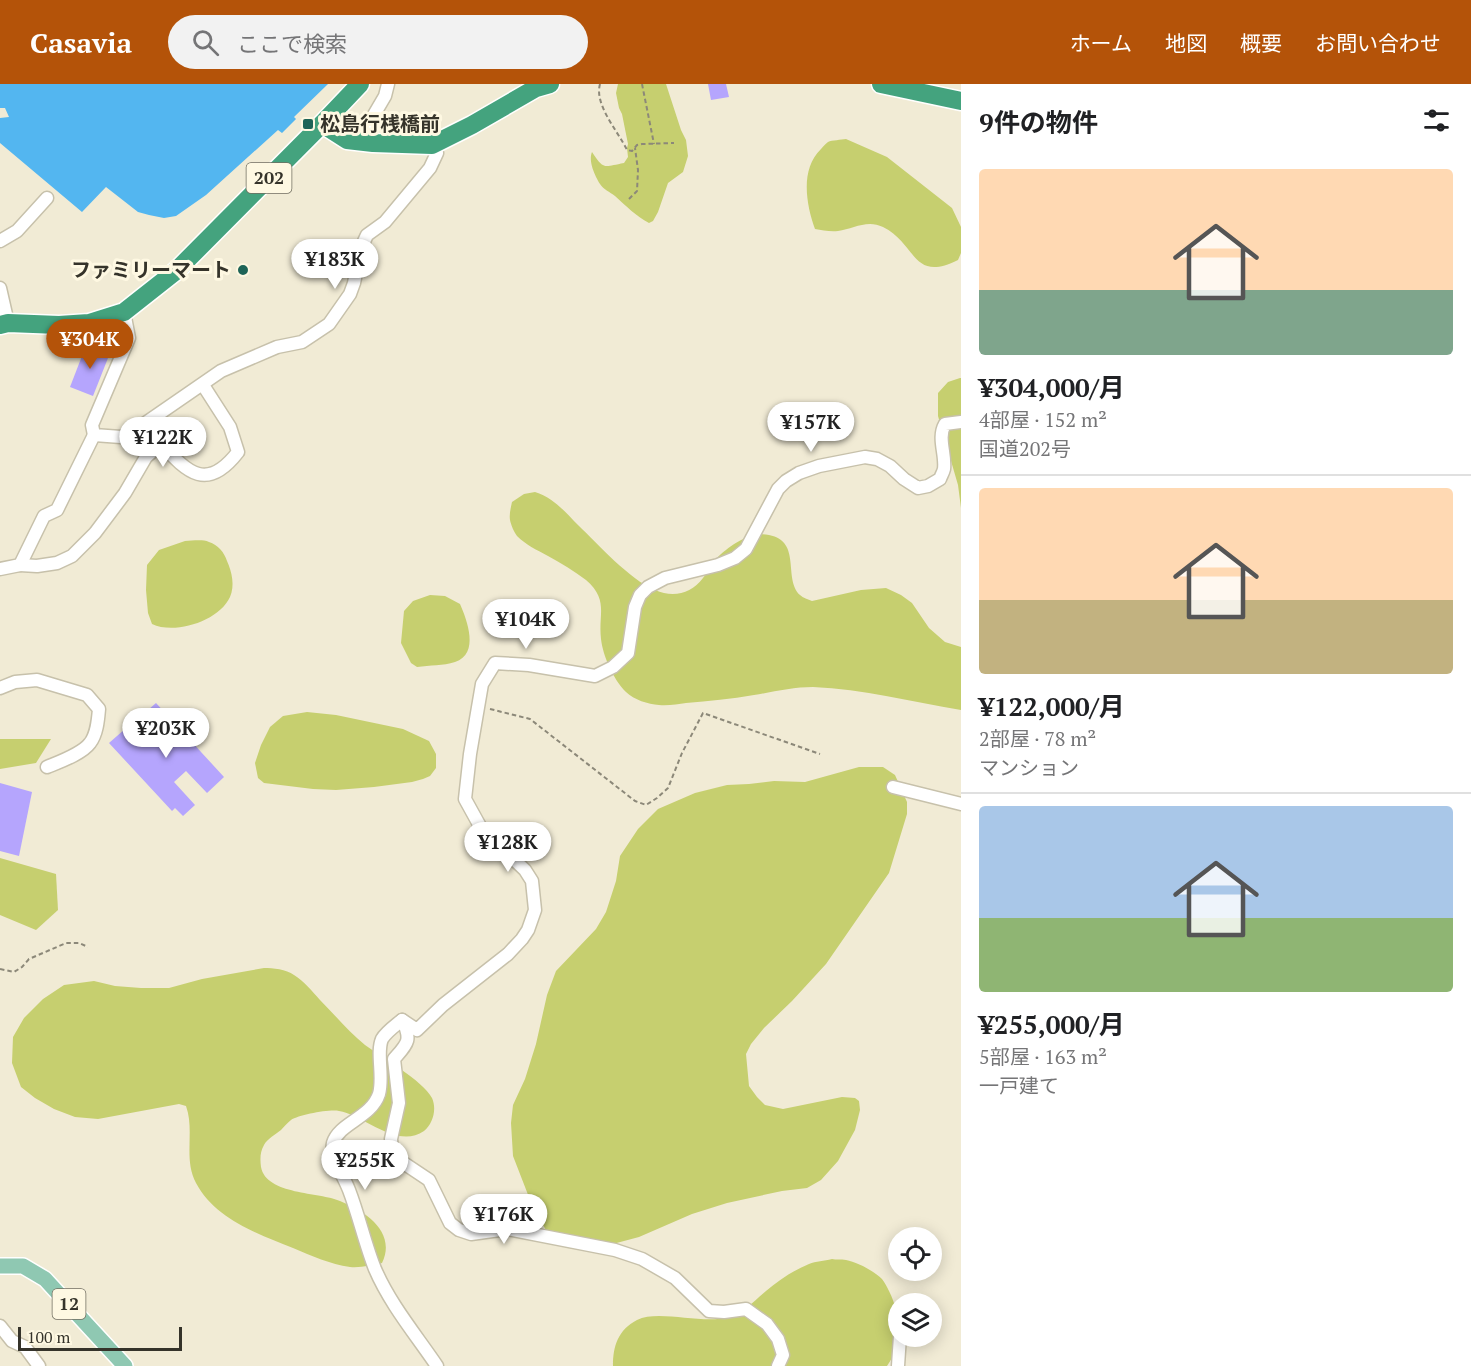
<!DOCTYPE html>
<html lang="ja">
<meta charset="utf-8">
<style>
body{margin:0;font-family:"PT Serif","Noto Sans JP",serif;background:#f2f2f2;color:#202124;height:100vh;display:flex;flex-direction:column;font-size:22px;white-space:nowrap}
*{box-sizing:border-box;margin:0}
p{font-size:20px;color:#757577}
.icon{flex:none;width:33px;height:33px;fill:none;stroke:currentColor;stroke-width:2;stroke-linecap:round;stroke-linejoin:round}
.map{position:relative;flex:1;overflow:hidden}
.side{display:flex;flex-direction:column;background:#fff;width:510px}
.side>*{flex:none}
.tools{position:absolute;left:888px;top:1143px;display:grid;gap:12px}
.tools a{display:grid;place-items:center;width:54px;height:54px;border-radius:50%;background:#fff;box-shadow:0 3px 15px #0003;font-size:30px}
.scale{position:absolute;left:18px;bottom:15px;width:164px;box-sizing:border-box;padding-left:6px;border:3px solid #35332a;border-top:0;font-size:16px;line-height:21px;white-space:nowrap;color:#35332a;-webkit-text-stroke:4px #fef8e2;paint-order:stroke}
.price{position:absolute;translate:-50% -51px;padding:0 14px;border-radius:21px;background:#fff;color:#222;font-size:20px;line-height:39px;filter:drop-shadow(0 2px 3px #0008)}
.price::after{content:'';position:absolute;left:50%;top:36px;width:18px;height:14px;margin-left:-9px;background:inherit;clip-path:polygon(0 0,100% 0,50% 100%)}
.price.on{background:#b45309;color:#fff}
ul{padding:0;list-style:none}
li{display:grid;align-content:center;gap:12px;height:318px;padding:0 18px}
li+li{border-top:2px solid #e0e0e0}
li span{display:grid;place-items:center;height:186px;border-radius:6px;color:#555}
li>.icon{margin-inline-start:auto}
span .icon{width:108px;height:108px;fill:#fffc;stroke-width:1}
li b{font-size:26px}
h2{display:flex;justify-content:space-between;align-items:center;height:72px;padding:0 18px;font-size:26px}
header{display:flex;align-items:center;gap:36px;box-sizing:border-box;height:84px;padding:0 30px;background:#b45309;color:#fff}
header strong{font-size:28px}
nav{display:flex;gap:33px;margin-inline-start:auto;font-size:21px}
.search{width:420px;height:54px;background:#f2f2f2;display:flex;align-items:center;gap:15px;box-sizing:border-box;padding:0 21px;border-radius:33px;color:#757577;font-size:22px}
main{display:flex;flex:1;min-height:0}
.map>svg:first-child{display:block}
.green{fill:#c6cf6f}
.water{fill:#53b6f0}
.building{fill:#b5a5fd}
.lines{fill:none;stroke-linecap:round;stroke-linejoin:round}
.minor-casing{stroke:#c7c1ab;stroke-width:15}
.major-casing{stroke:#fff;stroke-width:18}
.highway-casing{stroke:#fff;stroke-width:21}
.path{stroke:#8c8879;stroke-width:2;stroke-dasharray:4.5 3;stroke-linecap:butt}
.minor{stroke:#fff;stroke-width:12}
.major{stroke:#8fc8b2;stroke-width:15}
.highway{stroke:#44a37e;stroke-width:18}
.poi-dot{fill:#1e6457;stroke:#fef8e2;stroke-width:2}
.labels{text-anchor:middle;stroke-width:6;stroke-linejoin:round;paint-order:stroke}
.shield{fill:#fef8e2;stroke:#716e61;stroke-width:1.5}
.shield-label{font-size:18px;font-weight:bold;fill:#35332a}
.poi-label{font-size:20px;font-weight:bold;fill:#35332a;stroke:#fef8e2;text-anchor:start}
</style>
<header>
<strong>Casavia</strong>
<div class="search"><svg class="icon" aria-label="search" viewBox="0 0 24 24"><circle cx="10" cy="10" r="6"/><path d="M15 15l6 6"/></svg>ここで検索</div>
<nav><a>ホーム</a><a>地図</a><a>概要</a><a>お問い合わせ</a></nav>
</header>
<main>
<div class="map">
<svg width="961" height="1282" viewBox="0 0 961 1282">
<rect width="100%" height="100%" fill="#f1ebd5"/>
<g class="green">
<path d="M 618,0 L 666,0 L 681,46 L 686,56 L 688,72 L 683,88 L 668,99 L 658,128 L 653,137 L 649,139 C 636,132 626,122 615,112 C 610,108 603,105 600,100 C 595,92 588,77 592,68 C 604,86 603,83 624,79 L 628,73 L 627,64 L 628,60 L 622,30 L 619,24 L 616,9 Z"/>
<path d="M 846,55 L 887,73 L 952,124 L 961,143 L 961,169 L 958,176 C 912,199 917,160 883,143 C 867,135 853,145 838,147 C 830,148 822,146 815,145 C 806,120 800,85 821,65 C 823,63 825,60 828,58 C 832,56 841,56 846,55 Z"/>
<path d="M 960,294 L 961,294 L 961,424 L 958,401 L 938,332 L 938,309 L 948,298 Z"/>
<path d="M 535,408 C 554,414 565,428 578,441 C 599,461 629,495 655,506 C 673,514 691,510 703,494 C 708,488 711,480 716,475 C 729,462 750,447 769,451 C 802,457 783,495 800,511 C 803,514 808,515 812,517 L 861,506 L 886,504 L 901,511 L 912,519 L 929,544 L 945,558 L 961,563 L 961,626 C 912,618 863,605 813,603 C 793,603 773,608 754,611 C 731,615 709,617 686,619 C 678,620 668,622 659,621 C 648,620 634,616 626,608 C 613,595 603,572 601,555 C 598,530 609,516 586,496 C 574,487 561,479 548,472 C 537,466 526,461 517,452 C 514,448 511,441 510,436 C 509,430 511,423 512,418 L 524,410 Z"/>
<path d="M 185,457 C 192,457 202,455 209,458 C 218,461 224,468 227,477 C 232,488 235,502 230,513 C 219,537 175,551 152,540 L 148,529 L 146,506 L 147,481 L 159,466 Z"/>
<path d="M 430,511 L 445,512 L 460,520 C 467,536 480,570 455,578 C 443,582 430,581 417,583 L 411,579 L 401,559 L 404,527 L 413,517 Z"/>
<path d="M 307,628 L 336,631 L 403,645 L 429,657 L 436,670 L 436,684 L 430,692 L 423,695 L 412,698 L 374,703 L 336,706 L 313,705 L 264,699 L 258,694 L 255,679 L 261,661 L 270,643 L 283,632 Z"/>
<path d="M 0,655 L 51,655 L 36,679 L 0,685 Z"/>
<path d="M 859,683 L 883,683 L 895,691 L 907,718 L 907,730 L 889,789 L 826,880 L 792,917 L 764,944 L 751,960 L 746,970 L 749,1002 L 757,1013 L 765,1021 L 783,1025 L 842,1013 L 855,1014 L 859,1017 L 860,1026 L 855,1046 L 838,1077 L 821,1096 L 807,1104 L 782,1107 L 727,1119 L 692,1130 L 639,1153 L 594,1165 L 567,1164 L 552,1157 L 532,1121 L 513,1072 L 511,1039 L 513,1021 L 525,995 L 536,960 L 547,911 L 556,887 L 596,845 L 606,828 L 616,797 L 620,772 L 638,745 L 658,725 L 695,709 L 727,701 L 749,700 L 774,697 L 805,698 Z"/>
<path d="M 0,774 L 56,790 L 58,826 L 36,846 L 0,831 Z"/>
<path d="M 264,884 C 273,884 286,885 294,891 C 304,897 312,907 320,916 C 335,931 349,948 365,961 C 383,974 422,996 432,1014 C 437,1025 433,1040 424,1047 C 397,1066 364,1031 339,1027 C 329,1025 299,1031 291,1036 C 287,1039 284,1043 281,1046 C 276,1050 267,1055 264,1061 C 260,1068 260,1075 261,1083 C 266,1111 320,1108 340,1117 C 365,1127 397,1148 382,1179 C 372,1181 361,1184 350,1183 C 330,1180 312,1172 293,1164 C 258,1150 215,1135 196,1099 C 183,1075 195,1047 186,1022 L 179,1020 L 98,1035 L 75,1033 L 54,1025 L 35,1014 L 21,1003 L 12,979 L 13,953 L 24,934 L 43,915 L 64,901 L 94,897 L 115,902 L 141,904 L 169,904 L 202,895 Z"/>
<path d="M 832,1175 C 836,1176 841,1175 846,1176 C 857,1178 874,1187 882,1195 C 885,1199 887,1203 889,1207 C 901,1231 903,1260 887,1282 L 613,1282 C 613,1262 618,1246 637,1236 C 659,1225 703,1241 729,1233 C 744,1228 754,1217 766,1207 C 779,1196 794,1186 809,1180 C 816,1177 824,1177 832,1175 Z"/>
</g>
<path class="water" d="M 0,0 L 328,0 L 294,33 L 296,35 L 282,49 L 278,46 L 206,111 L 176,132 L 164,134 L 149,131 L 138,128 L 106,103 L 82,128 L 0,59 L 0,34 L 9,33 L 5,24 L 0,24 Z"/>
<g class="building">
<path d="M 708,0 L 726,0 L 729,13 L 711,16 Z"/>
<path d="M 87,259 L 110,269 L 93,312 L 70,303 Z"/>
<path d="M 156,619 L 224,693 L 207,709 L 186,687 L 174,698 L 195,721 L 183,732 L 175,724 L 172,727 L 109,659 L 125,645 L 136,657 L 150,644 L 140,633 Z"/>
<path d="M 0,699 L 32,708 L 19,772 L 0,767 Z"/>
</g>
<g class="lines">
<defs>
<g id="minor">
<path d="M 358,58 L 385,12 L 388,0"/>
<path d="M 0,157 L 17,147 L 47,114"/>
<path d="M 0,204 L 8,239"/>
<path d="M 124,228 L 129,254 L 92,341 L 94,351 L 121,353 L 134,347 L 221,287 L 277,263 L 302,258 L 329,240 L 350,210 L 354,199 L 361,164 L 367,151 L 385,138 L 430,84 L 437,69 L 432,61"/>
<path d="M 20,481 L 37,482 L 57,479 L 72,472 L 95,449 L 125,409 L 146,373 L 161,360 C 188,389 207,408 238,368 L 230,343 L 203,301"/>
<path d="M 0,485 L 20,481 L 44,432 L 57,426 L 94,351"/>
<path d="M 0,604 L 15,598 L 37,596 L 87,611 L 99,625 C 98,636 97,650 90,659 C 82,670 59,678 47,683"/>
<path d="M 893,703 L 961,720"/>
<path d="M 402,936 L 417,946 L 443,921 L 508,870 L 522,855 L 528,846 L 535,826 L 532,797 L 525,786 L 481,744 L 465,715 L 470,670 L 482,600 L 495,579 L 529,581 L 595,592 L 613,583 L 628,569 L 635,523 L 640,511 L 648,503 L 665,494 L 718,481 L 735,474 L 746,465 L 778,405 L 786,397 L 799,389 L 819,382 L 865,373 L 877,375 L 890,382 L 904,395 L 918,404 L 928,402 L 940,395 C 941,392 943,389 944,385 C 946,370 937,354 945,340 L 961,338"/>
<path d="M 402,936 C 396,941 386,948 382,955 C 376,969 384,993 379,1010 C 371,1034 339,1039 333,1059 C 330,1071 345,1095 349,1106 C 359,1132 365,1160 375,1185 C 390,1220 416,1251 437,1282"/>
<path d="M 403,937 C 412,957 407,960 394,975 L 399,1019 L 391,1055 L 392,1066 L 399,1076 L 429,1096 L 450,1139 L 459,1146 L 471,1150 L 507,1145 L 615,1166 L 642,1175 L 675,1194 L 709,1227 L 724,1228 L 746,1225 L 767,1240 L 778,1255 L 783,1271 L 778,1282"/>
<path d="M 0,1242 L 12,1257 L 25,1263 L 39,1282"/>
<path d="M 898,1282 L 900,1252"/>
</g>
<path id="major" d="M 0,1182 L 23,1182 L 45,1195 L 125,1282"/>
<g id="highway">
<path d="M 881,0 L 961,17"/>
<path d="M 322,40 L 360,0"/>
<path d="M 0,241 L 8,239 L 59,241 L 89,239 L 124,228 L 176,187 L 322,40 L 347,56 L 373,59 L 432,61 L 472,41 L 536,4 L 550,0"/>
</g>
</defs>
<use href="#minor" class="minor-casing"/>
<use href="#major" class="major-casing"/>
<use href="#highway" class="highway-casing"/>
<g class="path">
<path d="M 600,0 C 594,21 618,47 627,66 L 632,67 L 637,61 L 642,60 L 674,59"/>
<path d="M 642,0 L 654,60"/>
<path d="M 629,115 L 637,107 L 638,86 L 635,64"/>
<path d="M 490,625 L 530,635 L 635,717 L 646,721 L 657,714 L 668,704 L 682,669 L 703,629 L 820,670"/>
<path d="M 0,885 L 14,888 L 22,883 L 29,875 L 66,859 L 79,859 L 88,863"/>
</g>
<use href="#minor" class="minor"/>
<use href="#major" class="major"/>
<use href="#highway" class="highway"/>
</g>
<g class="poi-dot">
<rect x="302" y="34" width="12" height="12" rx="3"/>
<circle cx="243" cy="186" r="6"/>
</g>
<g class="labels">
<g class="shield">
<rect x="246.5" y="79" width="45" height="30" rx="4.5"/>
<rect x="52.5" y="1205" width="33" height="30" rx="4.5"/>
</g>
<g class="shield-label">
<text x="269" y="100">202</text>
<text x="69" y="1226">12</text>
</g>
<g class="poi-label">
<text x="320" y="47">松島行桟橋前</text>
<text x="231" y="193" text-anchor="end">ファミリーマート</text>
</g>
</g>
</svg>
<div class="tools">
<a><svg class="icon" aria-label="locate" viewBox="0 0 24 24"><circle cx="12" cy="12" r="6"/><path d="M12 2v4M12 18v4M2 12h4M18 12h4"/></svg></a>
<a><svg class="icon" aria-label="layers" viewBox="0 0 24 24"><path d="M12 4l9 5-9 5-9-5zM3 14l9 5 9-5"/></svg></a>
</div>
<div class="scale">100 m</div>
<b class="price" style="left:335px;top:206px">¥183K</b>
<b class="price on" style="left:90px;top:286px">¥304K</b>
<b class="price" style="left:811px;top:369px">¥157K</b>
<b class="price" style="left:163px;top:384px">¥122K</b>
<b class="price" style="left:526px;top:566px">¥104K</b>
<b class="price" style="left:166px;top:675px">¥203K</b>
<b class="price" style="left:508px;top:789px">¥128K</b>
<b class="price" style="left:365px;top:1107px">¥255K</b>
<b class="price" style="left:504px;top:1161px">¥176K</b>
</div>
<section class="side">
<h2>9件の物件<svg class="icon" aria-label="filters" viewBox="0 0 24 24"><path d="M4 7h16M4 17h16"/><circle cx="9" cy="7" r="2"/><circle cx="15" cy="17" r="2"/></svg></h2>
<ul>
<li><span style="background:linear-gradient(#ffd9b3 65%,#7fa58c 0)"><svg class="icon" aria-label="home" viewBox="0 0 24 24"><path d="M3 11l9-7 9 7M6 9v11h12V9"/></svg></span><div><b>¥304,000/月</b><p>4部屋 · 152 m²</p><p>国道202号</p></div></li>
<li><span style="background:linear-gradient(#ffd9b3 60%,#c2b280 0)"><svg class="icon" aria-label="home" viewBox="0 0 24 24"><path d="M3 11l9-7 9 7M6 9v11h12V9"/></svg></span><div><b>¥122,000/月</b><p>2部屋 · 78 m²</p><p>マンション</p></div></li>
<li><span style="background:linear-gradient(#a9c7e8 60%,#8fb573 0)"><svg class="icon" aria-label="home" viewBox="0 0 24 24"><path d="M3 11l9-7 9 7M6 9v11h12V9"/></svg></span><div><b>¥255,000/月</b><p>5部屋 · 163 m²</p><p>一戸建て</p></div></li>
</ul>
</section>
</main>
